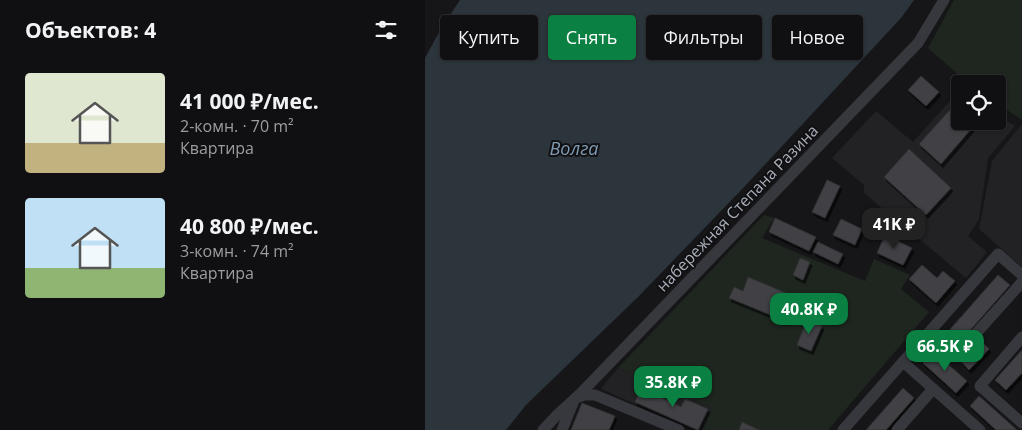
<!DOCTYPE html>
<html lang="ru">
<meta charset="utf-8">
<style>
body{margin:0;font-family:"Open Sans",sans-serif;background:#19191b;color:#f1f3f6;height:100vh;display:flex;flex-direction:column;font-size:19px;white-space:nowrap}
*{box-sizing:border-box;margin:0}
p{font-size:16px;color:#9c9d9f}
.icon{flex:none;width:28px;height:28px;fill:none;stroke:currentColor;stroke-width:2;stroke-linecap:round;stroke-linejoin:round}
.map{position:relative;flex:1;overflow:hidden}
.sheet{display:flex;flex-direction:column;background:#101012;width:425px}
.sheet>*{flex:none}
.banner{position:absolute;left:15px;top:15px;width:475px;height:45px;display:flex;gap:10px}
.controls{position:absolute;left:526px;top:75px;display:grid;gap:10px}
.controls a{display:grid;place-items:center;width:55px;height:55px;border-radius:5px;background:#101012;box-shadow:0 1px 4px #0004,0 0 0 1px #303032;font-size:25px}
.price{position:absolute;translate:-50% -42px;padding:0 11px;border-radius:10px;background:#0b8043;color:#fff;font-size:16px;line-height:32px;filter:drop-shadow(0 1px 2px #0008)}
.price::after{content:'';position:absolute;left:50%;top:30px;width:15px;height:11px;margin-left:-8px;background:inherit;clip-path:polygon(0 0,100% 0,50% 100%)}
.price.current{background:#222;color:#fff}
ul{padding:0;list-style:none}
li{display:flex;align-items:center;gap:15px;height:125px;padding:0 25px}
li span{display:grid;place-items:center;flex:none;width:140px;height:100px;border-radius:5px;color:#555}
li>.icon{margin-inline-start:auto}
span .icon{width:60px;height:60px;fill:#fffc;stroke-width:1}
li b{font-size:21px}
h2{display:flex;justify-content:space-between;align-items:center;height:60px;padding:0 25px;font-size:21px}
.tag{padding:0 18px;border-radius:5px;background:#101012;box-shadow:0 1px 4px #0004,0 0 0 1px #303032;font-size:18px;line-height:45px}
.tag.current{background:#0b8043;color:#fff}
main{display:flex;flex:1;min-height:0}
.map>svg:first-child{display:block}
.built{fill:#222225}
.green{fill:#1e261f}
.water{fill:#2c353c}
.building{fill:#404145;stroke:#303034;filter:url(#shadow)}
.lines{fill:none;stroke-linecap:round;stroke-linejoin:round}
.minor{stroke:#37383d;stroke-width:11}
.labels{text-anchor:middle;stroke-width:4;stroke-linejoin:round;paint-order:stroke}
.street-label{font-size:16px;fill:#a8adb8;stroke:#111113}
.water-label{font-size:18px;font-style:italic;fill:#7f9bb3;stroke:#111113}
</style>
<main>
<section class="sheet">
<h2>Объектов: 4<svg class="icon" aria-label="filters" viewBox="0 0 24 24"><path d="M4 7h16M4 17h16"/><circle cx="9" cy="7" r="2"/><circle cx="15" cy="17" r="2"/></svg></h2>
<ul>
<li><span style="background:linear-gradient(#dfe7d0 70%,#c2b280 0)"><svg class="icon" aria-label="home" viewBox="0 0 24 24"><path d="M3 11l9-7 9 7M6 9v11h12V9"/></svg></span><div><b>41 000 ₽/мес.</b><p>2-комн. · 70 m²</p><p>Квартира</p></div></li>
<li><span style="background:linear-gradient(#bfe0f5 70%,#8fb573 0)"><svg class="icon" aria-label="home" viewBox="0 0 24 24"><path d="M3 11l9-7 9 7M6 9v11h12V9"/></svg></span><div><b>40 800 ₽/мес.</b><p>3-комн. · 74 m²</p><p>Квартира</p></div></li>
</ul>
</section>
<div class="map">
<svg width="597" height="430" viewBox="0 0 597 430">
<defs>
<filter id="shadow"><feDropShadow dx="2" dy="3.5" stdDeviation="0" flood-color="#0009"/></filter>
</defs>
<rect width="100%" height="100%" fill="#161618"/>
<g class="built">
<path d="M 535,90 L 535,121 L 572,121 L 573,115 L 590,126 L 563,158 L 554,219 L 543,236 L 562,252 L 541,278 L 439,193 L 439,185 L 407,158 L 451,111 L 488,142 Z"/>
<path d="M 596,125 L 597,126 L 597,267 L 554,229 L 567,161 Z"/>
<path d="M 193,368 L 287,408 L 279,430 L 268,430 L 176,389 Z"/>
</g>
<g class="green">
<path d="M 529,0 L 597,0 L 597,120 L 573,104 L 572,84 L 544,84 L 503,48 Z"/>
<path d="M 339,215 L 349,218 L 337,238 L 440,281 L 449,259 L 485,275 L 476,289 L 504,312 L 403,430 L 279,430 L 287,408 L 193,368 Z"/>
</g>
<path class="water" d="M 35,0 L 489,0 L 476,18 L 321,185 L 214,296 L 101,405 L 81,430 L 0,430 L 0,58 L 17,27 Z"/>
<g class="building">
<path d="M 496,76 L 514,92 L 501,106 L 483,90 Z"/>
<path d="M 534,100 L 535,101 L 535,121 L 553,121 L 516,164 L 494,144 Z"/>
<path d="M 484,149 L 526,188 L 501,215 L 459,177 Z"/>
<path d="M 402,180 L 415,186 L 400,218 L 387,212 Z"/>
<path d="M 350,218 L 391,237 L 384,251 L 344,232 Z"/>
<path d="M 416,219 L 437,229 L 430,245 L 408,235 Z"/>
<path d="M 460,235 L 487,248 L 478,265 L 452,253 Z"/>
<path d="M 393,242 L 418,254 L 413,264 L 388,252 Z"/>
<path d="M 375,258 L 385,262 L 378,280 L 368,275 Z"/>
<path d="M 497,265 L 512,278 L 518,271 L 530,281 L 511,303 L 484,279 Z"/>
<path d="M 573,275 L 585,285 L 533,344 L 521,334 Z"/>
<path d="M 323,277 L 373,298 L 363,322 L 304,298 L 309,287 L 318,291 Z"/>
<path d="M 382,320 L 397,326 L 386,351 L 372,345 Z"/>
<path d="M 555,340 L 564,349 L 544,370 L 535,360 Z"/>
<path d="M 597,350 L 597,373 L 581,390 L 570,380 Z"/>
<path d="M 508,351 L 542,381 L 531,393 L 498,363 Z"/>
<path d="M 217,386 L 236,395 L 235,397 L 256,407 L 260,399 L 283,409 L 273,430 L 210,402 Z"/>
<path d="M 478,388 L 489,398 L 461,430 L 441,430 Z"/>
<path d="M 554,396 L 592,430 L 571,430 L 545,406 Z"/>
<path d="M 157,403 L 190,416 L 184,430 L 146,430 Z"/>
<path d="M 317,422 L 334,430 L 314,430 Z"/>
</g>
<g class="lines">
<g class="minor">
<path d="M 597,337 L 555,386 L 597,423"/>
<path d="M 537,349 L 597,282"/>
<path d="M 478,362 L 555,430"/>
<path d="M 151,398 L 159,395 L 170,395 L 254,430"/>
<path d="M 118,430 L 132,415 L 156,393 L 493,43 L 519,0"/>
<path d="M 137,430 L 148,403"/>
<path d="M 418,430 L 573,254 L 597,275"/>
<path d="M 472,430 L 508,389"/>
</g>
</g>
<g class="labels">
<g class="street-label">
<text transform="translate(312 208) rotate(-46)" y="6">набережная Степана Разина</text>
</g>
<g class="water-label">
<text x="149" y="155">Волга</text>
</g>
</g>
</svg>
<div class="controls">
<a><svg class="icon" aria-label="locate" viewBox="0 0 24 24"><circle cx="12" cy="12" r="6"/><path d="M12 2v4M12 18v4M2 12h4M18 12h4"/></svg></a>
</div>
<b class="price current" style="left:469px;top:250px">41K ₽</b>
<b class="price" style="left:384px;top:335px">40.8K ₽</b>
<b class="price" style="left:520px;top:372px">66.5K ₽</b>
<b class="price" style="left:248px;top:408px">35.8K ₽</b>
<div class="banner">
<a class="tag">Купить</a>
<a class="tag current">Снять</a>
<a class="tag">Фильтры</a>
<a class="tag">Новое</a>
</div>
</div>
</main>
